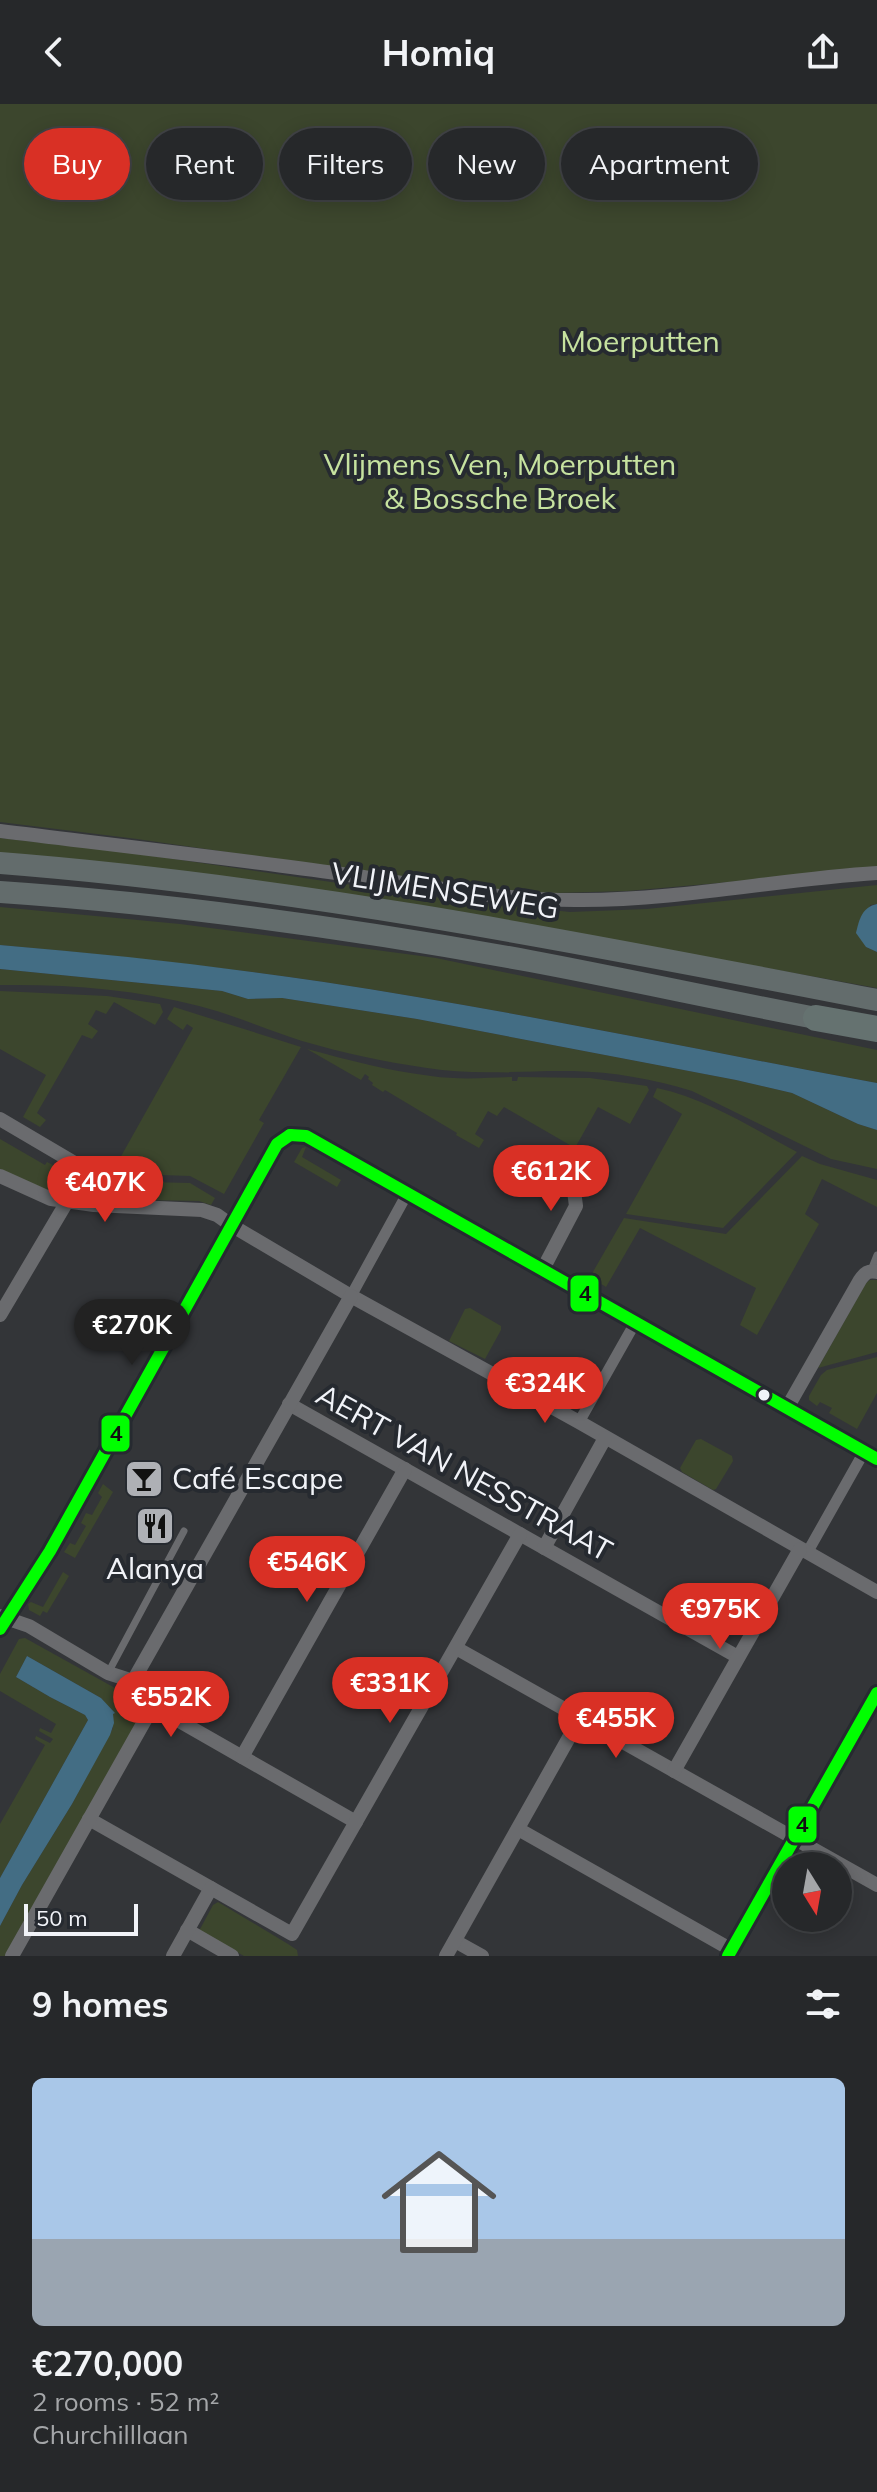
<!DOCTYPE html>
<meta charset="utf-8">
<style>
body{margin:0;font-family:Mulish,sans-serif;background:#2e3032;color:#f1f3f6;height:100vh;display:flex;flex-direction:column;font-size:30px;white-space:nowrap}
*{box-sizing:border-box;margin:0}
p{font-size:26px;color:#a4a6a8}
.icon{flex:none;width:44px;height:44px;fill:none;stroke:currentColor;stroke-width:2;stroke-linecap:round;stroke-linejoin:round}
.map{position:relative;height:1852px;overflow:hidden}
.sheet{display:flex;flex-direction:column;background:#26282a;flex:1}
.sheet>*{flex:none}
.top-card{position:absolute;left:24px;top:24px;width:830px;height:72px;display:flex;gap:16px}
.needle{width:52px;rotate:169deg}
.controls{position:absolute;left:772px;top:1748px;display:grid;gap:16px}
.controls a{display:grid;place-items:center;width:80px;height:80px;border-radius:50%;background:#26282a;box-shadow:0 4px 20px #0003,0 0 0 2px #424447;font-size:40px}
.scale{position:absolute;left:24px;bottom:20px;width:114px;box-sizing:border-box;padding-left:8px;border:4px solid #f1f3f8;border-top:0;font-size:22px;line-height:28px;white-space:nowrap;color:#f1f3f8;-webkit-text-stroke:6px #262a30;paint-order:stroke}
.price{position:absolute;translate:-50% -68px;padding:0 18px;border-radius:28px;background:#d93025;color:#fff;font-size:26px;line-height:52px;filter:drop-shadow(0 2px 4px #0008)}
.price::after{content:'';position:absolute;left:50%;top:48px;width:24px;height:18px;margin-left:-12px;background:inherit;clip-path:polygon(0 0,100% 0,50% 100%)}
.price.active{background:#222;color:#fff}
ul{padding:0;list-style:none}
li{display:grid;align-content:center;gap:16px;height:424px;padding:0 32px}
li+li{border-top:2px solid #424447}
li span{display:grid;place-items:center;height:248px;border-radius:12px;color:#555}
li>.icon{margin-inline-start:auto}
span .icon{width:144px;height:144px;fill:#fffc;stroke-width:1}
li b{font-size:34px}
h2{display:flex;justify-content:space-between;align-items:center;height:96px;padding:0 32px;font-size:34px}
.tag{padding:0 28px;border-radius:36px;background:#26282a;box-shadow:0 4px 20px #0003,0 0 0 2px #424447;font-size:28px;line-height:72px}
.tag.active{background:#d93025;color:#fff}
header{display:flex;justify-content:space-between;align-items:center;height:104px;padding:0 32px;background:#26282a;font-size:36px;font-weight:700}
.map>svg:first-child{display:block}
.green{fill:#3c462d}
.water{fill:#436d84}
.lines{fill:none;stroke-linecap:round;stroke-linejoin:round}
.service{stroke:#6a6b6e;stroke-width:7}
.pedestrian{stroke:#6a6b6e;stroke-width:11}
.minor{stroke:#6a6b6e;stroke-width:14}
.primary{stroke:#636c6c;stroke-width:22}
.motorway{stroke:#657270;stroke-width:26}
.bus-1-casing{stroke:#262a30;stroke-width:18}
.bus-1{stroke:#0f0;stroke-width:12}
.bus-dot{fill:#f1f3f8;stroke:#262a30;stroke-width:3}
.labels{text-anchor:middle;stroke-width:8;stroke-linejoin:round;paint-order:stroke}
.park-label{font-size:30px;fill:#c6e29f;stroke:#262a30}
.street-label{font-size:30px;fill:#f1f3f8;stroke:#262a30}
.poi-label{font-size:30px;fill:#f1f3f8;stroke:#262a30;text-anchor:start}
.line-badge{stroke:#262a30;stroke-width:3}
.pale-badge-label{font-size:22px;text-anchor:middle;font-weight:bold;fill:#111}
</style>
<header><svg class="icon" aria-label="back" viewBox="0 0 24 24"><path d="M15 5l-7 7 7 7"/></svg>Homiq<svg class="icon" aria-label="share" viewBox="0 0 24 24"><path d="M12 15V3M7 8l5-5 5 5M5 13v7h14v-7"/></svg></header>
<div class="map">
<svg width="877" height="1852" viewBox="0 0 877 1852">
<rect width="100%" height="100%" fill="#333538"/>
<g class="green">
<path d="M 0,0 L 877,0 L 877,765 L 627,787 L 518,790 L 137,735 L 0,718 Z"/>
<path d="M 0,734 L 133,749 L 434,793 L 570,808 L 647,805 L 877,781 L 877,800 L 870,801 L 866,843 L 877,848 L 877,884 L 538,823 L 0,751 Z"/>
<path d="M 0,803 L 180,820 L 436,854 L 877,946 L 877,979 C 693,945 509,906 324,878 C 217,862 108,851 0,841 Z"/>
<path d="M 0,865 L 222,887 L 248,895 L 282,894 L 417,915 L 736,976 L 792,989 L 858,1020 L 877,1026 L 877,1065 L 831,1055 L 692,987 C 654,975 613,968 573,967 C 525,966 474,972 427,964 C 385,958 343,949 302,937 C 268,926 234,911 199,902 C 135,885 66,880 0,881 Z"/>
<path d="M 0,887 L 107,892 L 160,900 L 163,908 L 155,921 L 114,898 L 106,910 L 96,906 L 88,920 L 98,927 L 92,935 L 82,931 L 37,1009 L 46,1016 L 40,1023 L 23,1013 L 46,971 L 0,945 Z"/>
<path d="M 174,903 L 301,943 L 259,1016 L 264,1019 L 224,1090 L 190,1072 L 131,1070 L 115,1063 L 193,924 L 187,920 L 183,926 L 167,915 Z"/>
<path d="M 307,945 C 348,956 389,967 431,972 C 458,976 485,974 512,973 L 512,977 L 517,977 L 518,973 L 590,974 L 647,982 L 649,986 L 630,1020 L 598,1003 L 575,1044 L 504,1003 L 497,1012 L 488,1007 L 475,1030 L 484,1036 L 479,1044 L 456,1031 L 457,1029 L 385,986 L 383,988 L 372,981 L 373,979 L 368,975 L 369,973 L 365,970 L 361,976 Z"/>
<path d="M 657,984 C 708,995 752,1024 797,1048 L 723,1124 L 626,1110 L 682,1010 L 653,993 Z"/>
<path d="M 0,1035 L 45,1061 L 47,1058 L 57,1063 L 61,1057 L 66,1061 L 69,1070 C 67,1076 65,1084 58,1087 C 47,1091 11,1070 0,1065 Z"/>
<path d="M 306,1043 L 302,1053 L 341,1076 L 337,1083 L 294,1058 L 302,1044 Z"/>
<path d="M 802,1052 L 820,1060 L 877,1076 L 877,1103 L 822,1075 L 805,1110 L 819,1120 L 757,1231 L 740,1221 L 756,1184 L 640,1124 L 606,1183 L 590,1173 L 624,1114 L 726,1130 Z"/>
<path d="M 105,1077 L 190,1079 L 215,1094 L 211,1101 L 199,1097 L 92,1095 L 101,1079 Z"/>
<path d="M 870,1176 L 877,1176 L 877,1248 L 818,1264 L 866,1179 Z"/>
<path d="M 470,1204 L 501,1222 L 501,1226 L 485,1255 L 449,1237 L 465,1205 Z"/>
<path d="M 877,1253 L 877,1289 L 857,1325 L 829,1309 L 832,1304 L 820,1298 L 817,1302 L 809,1296 L 809,1292 L 821,1271 L 827,1266 Z"/>
<path d="M 701,1335 L 732,1352 L 733,1357 L 716,1385 L 713,1386 L 682,1368 L 680,1364 L 696,1336 Z"/>
<path d="M 103,1380 L 113,1388 L 75,1454 L 64,1448 L 70,1439 L 75,1441 L 86,1422 L 81,1419 L 86,1409 L 92,1411 L 102,1393 L 98,1389 Z"/>
<path d="M 63,1468 L 69,1472 L 47,1509 L 43,1507 L 40,1512 L 29,1506 L 28,1500 L 31,1498 L 43,1503 Z"/>
<path d="M 25,1534 L 115,1584 L 126,1589 L 136,1604 L 134,1617 L 138,1620 L 6,1852 L 0,1852 L 0,1822 L 22,1781 L 72,1700 L 113,1624 L 113,1610 L 101,1594 L 27,1552 L 16,1573 L 50,1593 L 85,1611 L 88,1616 L 0,1774 L 0,1720 L 45,1641 L 35,1635 L 36,1632 L 50,1639 L 53,1635 L 39,1627 L 40,1624 L 51,1629 L 56,1620 L 0,1587 L 0,1570 L 19,1535 Z"/>
<path d="M 218,1798 L 288,1840 L 297,1846 L 298,1852 L 244,1852 L 199,1827 L 213,1801 Z"/>
</g>
<g class="water">
<path d="M 877,800 L 877,848 L 866,843 L 856,829 C 859,816 862,803 877,800 Z"/>
<path d="M 0,841 C 108,850 217,862 324,878 C 509,906 693,945 877,979 L 877,1026 L 858,1020 L 792,989 L 736,976 L 417,915 L 282,894 L 248,895 L 222,887 L 0,865 Z"/>
<path d="M 27,1552 L 101,1594 L 115,1609 L 113,1610 L 114,1619 L 110,1631 L 72,1700 L 22,1781 L 0,1822 L 0,1774 L 88,1616 L 85,1611 L 50,1593 L 16,1573 Z"/>
</g>
<g class="lines">
<g class="service">
<path d="M 871,1166 L 877,1151"/>
<path d="M 108,1569 L 184,1427"/>
</g>
<g class="pedestrian">
<path d="M 351,1192 L 407,1090"/>
<path d="M 579,1318 L 635,1219"/>
<path d="M 807,1449 L 864,1348"/>
</g>
<g class="minor">
<path d="M 0,727 C 114,741 228,754 342,770 C 421,781 502,797 582,796 C 681,796 779,775 877,769"/>
<path d="M 0,1015 L 78,1061 L 68,1096 L 0,1211"/>
<path d="M 0,1072 L 51,1095 L 94,1101 L 202,1106 L 217,1111 L 231,1121 L 351,1192 L 579,1318 L 877,1488"/>
<path d="M 543,1165 L 576,1102 L 574,1087 L 584,1069"/>
<path d="M 289,1300 L 738,1553"/>
<path d="M 787,1304 L 860,1176 C 865,1169 868,1166 877,1168"/>
<path d="M 544,1444 L 605,1334"/>
<path d="M 0,1512 L 29,1522 L 108,1569 L 133,1577 L 146,1598 L 356,1718"/>
<path d="M 0,1525 L 50,1447 L 277,1040 L 290,1031 L 306,1032 L 877,1355"/>
<path d="M 456,1544 L 877,1781"/>
<path d="M 133,1577 L 351,1192"/>
<path d="M 242,1653 L 405,1365"/>
<path d="M 674,1667 L 800,1445"/>
<path d="M 89,1715 L 292,1830 L 520,1430"/>
<path d="M 518,1725 L 732,1846"/>
<path d="M 187,1826 L 232,1852"/>
<path d="M 455,1837 L 482,1852"/>
<path d="M 12,1852 L 153,1602"/>
<path d="M 173,1852 L 211,1784"/>
<path d="M 446,1852 L 580,1614"/>
<path d="M 728,1852 L 877,1589"/>
</g>
<g class="primary">
<path d="M 0,759 C 295,782 587,840 877,896"/>
<path d="M 0,788 C 177,800 355,825 530,857 C 626,875 721,896 816,914"/>
</g>
<path class="motorway" d="M 816,914 L 877,925"/>
<defs>
<g id="bus-1">
<path d="M 290,1031 L 306,1032 L 877,1355"/>
<path d="M 0,1525 L 50,1447 L 277,1040 L 290,1031"/>
<path d="M 728,1852 L 877,1589"/>
</g>
</defs>
<use href="#bus-1" class="bus-1-casing"/>
<use href="#bus-1" class="bus-1"/>
</g>
<defs>
<symbol id="bar-square" viewBox="-11 -11 22 22"><rect x="-9" y="-9" width="18" height="18" rx="4" fill="#aeb0b5" stroke="#262a30"/><path d="M-6-5H6L.8 .8V4.5H3.5V6h-7V4.5H-.8V.8Z" fill="#111"/></symbol>
<symbol id="restaurant-square" viewBox="-11 -11 22 22"><rect x="-9" y="-9" width="18" height="18" rx="4" fill="#aeb0b5" stroke="#262a30"/><path d="M-5-6h1v4h1v-4h1v4h1v-4h1v5L-1.5 .5V6h-2V.5L-5-1ZM5-6V6H3V1.5H1.5Q1.5-4 5-6Z" fill="#111"/></symbol>
</defs>
<g fill-rule="evenodd">
<use href="#bar-square" x="122" y="1353" width="44" height="44"/>
<use href="#restaurant-square" x="133" y="1400" width="44" height="44"/>
</g>
<circle class="bus-dot" cx="764" cy="1291" r="7"/>
<g class="labels">
<g class="park-label">
<text x="640" y="248">Moerputten</text>
<text x="500" y="371">Vlijmens Ven, Moerputten<tspan x="500" dy="34">&amp; Bossche Broek</tspan></text>
</g>
<g class="street-label">
<text transform="translate(445 787) rotate(9)" y="10">VLIJMENSEWEG</text>
<text transform="translate(464 1369) rotate(29)" y="10">AERT VAN NESSTRAAT</text>
</g>
<g class="poi-label">
<text x="172" y="1385">Café Escape</text>
<text x="155" y="1475" text-anchor="middle">Alanya</text>
</g>
</g>
<g class="line-badge">
<rect x="569" y="1170" width="31" height="39" rx="8" fill="#0f0"/>
<rect x="100" y="1310" width="31" height="39" rx="8" fill="#0f0"/>
<rect x="787" y="1701" width="31" height="39" rx="8" fill="#0f0"/>
</g>
<g class="pale-badge-label">
<text x="585" y="1197">4</text>
<text x="116" y="1337">4</text>
<text x="802" y="1728">4</text>
</g>
</svg>
<div class="controls">
<a><svg class="needle" viewBox="-14 -14 28 28"><path d="M0-13l5 13h-10z" fill="#e53935"/><path d="M0 13l5-13h-10z" fill="#a4a6a8"/></svg></a>
</div>
<div class="scale">50 m</div>
<b class="price" style="left:551px;top:1109px">€612K</b>
<b class="price" style="left:105px;top:1120px">€407K</b>
<b class="price active" style="left:132px;top:1263px">€270K</b>
<b class="price" style="left:545px;top:1321px">€324K</b>
<b class="price" style="left:307px;top:1500px">€546K</b>
<b class="price" style="left:720px;top:1547px">€975K</b>
<b class="price" style="left:390px;top:1621px">€331K</b>
<b class="price" style="left:171px;top:1635px">€552K</b>
<b class="price" style="left:616px;top:1656px">€455K</b>
<div class="top-card">
<a class="tag active">Buy</a>
<a class="tag">Rent</a>
<a class="tag">Filters</a>
<a class="tag">New</a>
<a class="tag">Apartment</a>
</div>
</div>
<section class="sheet">
<h2>9 homes<svg class="icon" aria-label="filters" viewBox="0 0 24 24"><path d="M4 7h16M4 17h16"/><circle cx="9" cy="7" r="2"/><circle cx="15" cy="17" r="2"/></svg></h2>
<ul>
<li><span style="background:linear-gradient(#a9c7e8 65%,#9aa5b1 0)"><svg class="icon" aria-label="home" viewBox="0 0 24 24"><path d="M3 11l9-7 9 7M6 9v11h12V9"/></svg></span><div><b>€270,000</b><p>2 rooms · 52 m²</p><p>Churchilllaan</p></div></li>
</ul>
</section>
